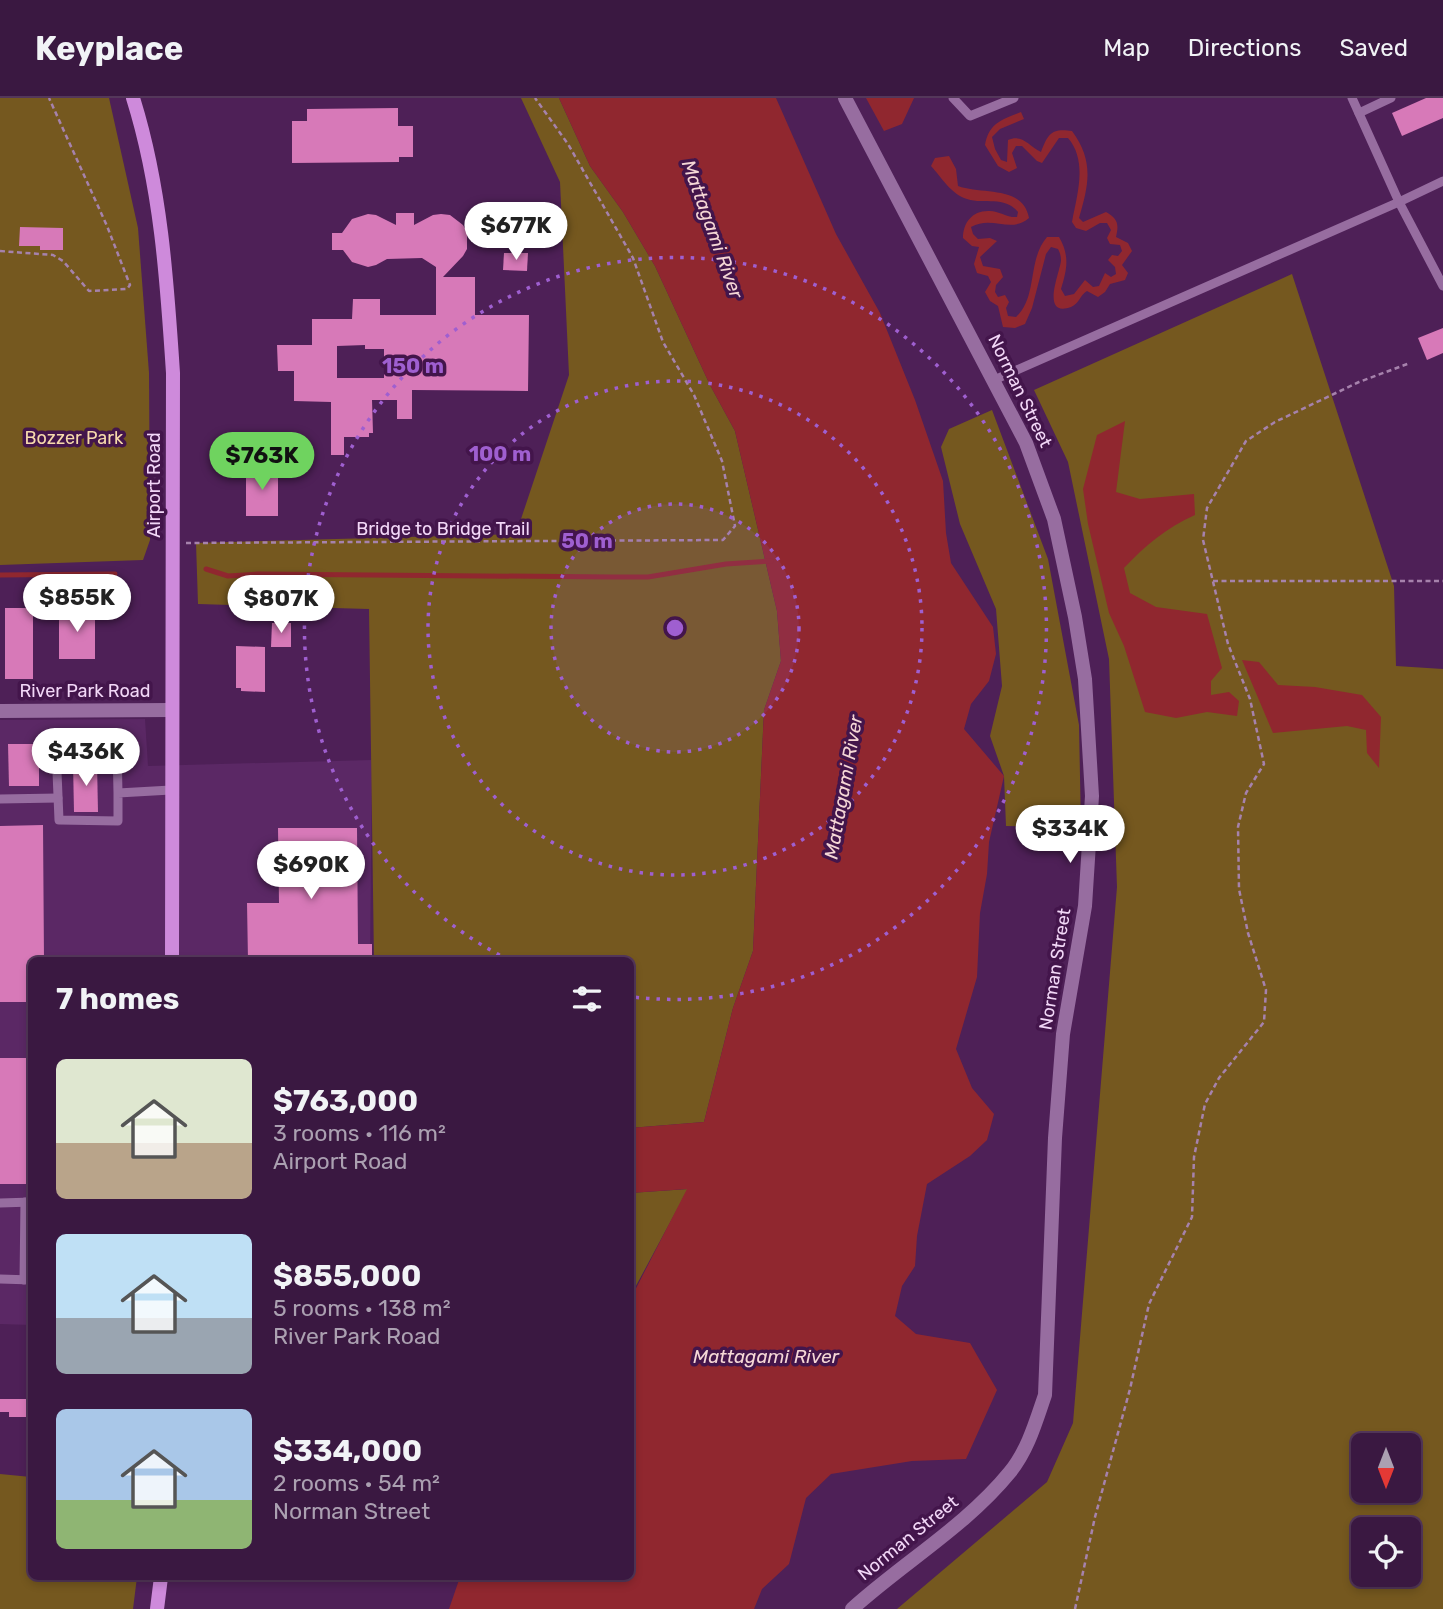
<!DOCTYPE html>
<meta charset="utf-8">
<style>
body{margin:0;font-family:Rubik,sans-serif;background:#45254c;color:#f1f3f6;height:100vh;display:flex;flex-direction:column;font-size:26px;white-space:nowrap}
*{box-sizing:border-box;margin:0}
p{font-size:23px;color:#aba0b1}
.icon{flex:none;width:38px;height:38px;fill:none;stroke:currentColor;stroke-width:2;stroke-linecap:round;stroke-linejoin:round}
.map{position:relative;flex:1;overflow:hidden}
.sheet{position:absolute;left:28px;top:859px;width:606px;height:623px;display:flex;flex-direction:column;background:#3a1841;border-radius:10px;box-shadow:0 4px 10px #0003,0 0 0 2px #54375a}
.sheet>*{flex:none}
.needle{width:46px;rotate:180deg}
.controls{position:absolute;left:1351px;top:1335px;display:grid;gap:14px}
.controls a{display:grid;place-items:center;width:70px;height:70px;border-radius:10px;background:#3a1841;box-shadow:0 4px 10px #0003,0 0 0 2px #54375a;font-size:35px}
.price{position:absolute;translate:-50% -60px;padding:0 16px;border-radius:24px;background:#fff;color:#222;font-size:23px;line-height:46px;filter:drop-shadow(0 2px 4px #0008)}
.price::after{content:'';position:absolute;left:50%;top:42px;width:21px;height:16px;margin-left:-10px;background:inherit;clip-path:polygon(0 0,100% 0,50% 100%)}
.price.on{background:#6fd35f;color:#111}
ul{padding:0;list-style:none}
li{display:flex;align-items:center;gap:21px;height:175px;padding:0 28px}
li span{display:grid;place-items:center;flex:none;width:196px;height:140px;border-radius:10px;color:#555}
li>.icon{margin-inline-start:auto}
span .icon{width:84px;height:84px;fill:#fffc;stroke-width:1}
li b{font-size:30px}
h2{display:flex;justify-content:space-between;align-items:center;height:84px;padding:0 28px;font-size:30px}
header{display:flex;align-items:center;gap:42px;box-sizing:border-box;height:98px;padding:0 35px;background:#3a1841;border-bottom:2px solid #54375a}
header strong{font-size:33px}
nav{display:flex;gap:38px;margin-inline-start:auto;font-size:24px}
.map>svg:first-child{display:block}
.built{fill:#5b2865}
.green{fill:#75581f;fill-rule:evenodd}
.water{fill:#90272f}
.lines{fill:none;stroke-linecap:round;stroke-linejoin:round}
.stream{stroke:#90272f;stroke-width:5}
.building{fill:#d779b8;fill-rule:evenodd}
.path{stroke:#a682ac;stroke-width:2.5;stroke-dasharray:5 3.5;stroke-linecap:butt}
.service{stroke:#976da0;stroke-width:9}
.minor{stroke:#976da0;stroke-width:14}
.tertiary{stroke:#976da0;stroke-width:14}
.secondary{stroke:#ce8adb;stroke-width:14}
.ring{fill:none;stroke:#9f5fd0;stroke-width:3.5;stroke-dasharray:3.5 7}
.labels{text-anchor:middle;stroke-width:7;stroke-linejoin:round;paint-order:stroke}
.street-label{font-size:18px;fill:#f2d7f7;stroke:#43154b}
.park-label{font-size:18px;fill:#f6daac;stroke:#43154b}
.water-label{font-size:19px;font-style:italic;fill:#f5d7d6;stroke:#43154b}
.centre{fill:#9f5fd0;stroke:#43154b;stroke-width:3.5}
.ring-label{font-size:21px;text-anchor:middle;font-weight:bold;fill:#9f5fd0;stroke:#43154b;stroke-width:7;stroke-linejoin:round;paint-order:stroke}
</style>
<header>
<strong>Keyplace</strong>
<nav><a>Map</a><a>Directions</a><a>Saved</a></nav>
</header>
<div class="map">
<svg width="1443" height="1511" viewBox="0 0 1443 1511">
<rect width="100%" height="100%" fill="#4e2057"/>
<path class="built" d="M 145,621 L 148,668 L 372,662 L 370,863 L 32,863 L 31,1227 L 0,1226 L 0,622 Z"/>
<g class="green">
<path d="M 0,0 L 109,0 L 138,130 L 149,275 L 150,442 L 143,462 L 0,467 Z"/>
<path d="M 521,0 L 559,0 L 590,68 L 623,114 L 655,168 L 710,287 L 735,333 L 777,513 L 781,563 L 764,612 L 753,853 L 733,910 L 704,1024 L 630,1030 L 630,863 L 374,863 L 369,511 L 198,506 L 196,445 L 516,436 L 569,277 L 560,84 Z"/>
<path d="M 1292,176 L 1394,488 L 1396,568 L 1443,571 L 1443,1511 L 897,1511 L 1047,1384 L 1073,1325 L 1117,789 L 1109,561 L 1068,364 L 1034,292 ZM 1363,1348 L 1409,1348 L 1409,1393 L 1363,1393 ZM 1363,1432 L 1409,1432 L 1409,1477 L 1363,1477 Z"/>
<path d="M 992,312 L 1048,461 L 1079,627 L 1081,730 L 1006,728 L 1004,678 L 990,638 L 1002,588 L 996,511 L 960,426 L 941,349 L 949,331 Z"/>
<path d="M 688,1091 L 630,1199 L 630,1095 Z"/>
<path d="M 0,1376 L 31,1379 L 32,1479 L 137,1479 L 133,1511 L 0,1511 Z"/>
</g>
<g class="water">
<path d="M 559,0 L 776,0 L 836,136 L 880,215 L 915,302 L 943,383 L 946,435 L 951,465 L 993,529 L 996,556 L 989,583 L 971,606 L 964,631 L 1004,678 L 989,744 L 987,776 L 980,815 L 977,879 L 956,951 L 972,990 L 994,1016 L 987,1042 L 970,1058 L 927,1086 L 917,1138 L 915,1168 L 902,1188 L 895,1218 L 916,1236 L 970,1245 L 997,1292 L 966,1361 L 912,1363 L 831,1376 L 806,1400 L 789,1466 L 762,1491 L 754,1511 L 449,1511 L 460,1479 L 630,1479 L 630,1202 L 687,1091 L 630,1095 L 630,1030 L 704,1024 L 733,910 L 753,853 L 764,612 L 781,563 L 777,513 L 735,333 L 710,287 L 655,168 L 623,114 L 590,68 Z"/>
<path d="M 866,0 L 914,0 L 902,26 L 884,33 Z"/>
<path d="M 1021,14 L 1024,21 L 1000,31 L 992,39 L 995,51 L 1001,62 L 1007,64 L 1008,42 C 1023,36 1028,48 1041,54 C 1048,36 1051,30 1072,33 C 1094,63 1089,86 1079,120 L 1083,124 L 1106,114 C 1118,121 1119,126 1116,139 L 1128,145 L 1132,153 L 1122,167 L 1128,175 L 1125,182 L 1110,186 L 1105,194 L 1098,199 L 1087,193 C 1080,197 1079,206 1071,209 C 1039,220 1061,172 1061,162 C 1061,158 1060,155 1058,151 L 1051,149 L 1046,156 L 1032,210 L 1025,226 L 1015,230 L 1003,229 L 998,208 L 990,203 L 985,194 L 991,184 L 988,178 L 977,175 L 974,166 L 979,149 L 972,148 L 963,140 C 963,125 972,113 988,113 C 998,112 1007,120 1017,119 L 1018,114 C 1004,97 985,107 967,101 C 951,96 942,80 931,68 L 935,60 L 949,58 L 956,71 L 958,88 C 983,97 1023,87 1029,120 C 1011,136 992,117 971,129 L 973,136 L 978,141 L 990,140 L 997,143 L 980,159 L 983,168 L 1000,171 L 1003,179 L 996,187 L 995,194 L 998,199 L 1005,197 L 1009,204 L 1006,210 L 1008,218 L 1016,219 C 1038,199 1027,162 1047,139 L 1059,139 C 1070,158 1067,171 1061,191 L 1065,198 L 1074,196 L 1085,182 L 1093,189 L 1099,188 L 1105,175 L 1111,179 L 1116,176 L 1115,169 L 1108,162 L 1112,157 L 1118,158 L 1122,153 L 1120,147 L 1110,146 L 1107,140 L 1111,132 L 1107,125 L 1100,125 L 1086,133 L 1076,130 L 1072,124 C 1077,97 1088,63 1068,40 L 1059,40 L 1042,65 L 1037,63 L 1022,48 L 1016,48 L 1012,55 L 1017,70 L 1009,74 L 998,68 L 985,47 C 989,25 1001,22 1021,14 Z"/>
<path d="M 1125,323 L 1116,394 L 1140,401 L 1194,396 L 1195,417 C 1166,430 1146,447 1124,470 L 1130,495 L 1156,509 L 1207,516 L 1222,570 L 1211,583 L 1211,597 L 1229,594 L 1239,603 L 1237,618 L 1207,614 L 1176,620 L 1145,614 L 1124,548 L 1109,515 L 1088,426 L 1083,391 L 1097,337 Z"/>
<path d="M 1242,562 L 1259,564 L 1278,587 L 1315,589 L 1362,597 L 1381,619 L 1379,670 L 1367,655 L 1366,632 L 1347,628 L 1273,635 Z"/>
</g>
<g class="lines">
<g class="stream">
<path d="M 206,471 L 228,478 L 258,476 L 612,479 L 648,479 L 726,466 L 771,463"/>
<path d="M 0,477 L 115,476"/>
</g>
</g>
<g class="building">
<path d="M 1426,0 L 1443,0 L 1443,20 L 1402,38 L 1392,15 Z"/>
<path d="M 398,10 L 398,28 L 413,28 L 413,59 L 399,59 L 399,64 L 292,65 L 292,23 L 307,23 L 307,11 Z"/>
<path d="M 396,115 L 414,115 L 414,127 L 433,117 L 441,116 L 450,117 L 463,127 L 467,134 L 467,151 L 463,158 L 443,179 L 475,179 L 475,217 L 529,217 L 528,293 L 412,292 L 412,321 L 397,321 L 397,302 L 372,302 L 373,335 L 369,335 L 369,339 L 344,339 L 344,357 L 331,357 L 331,304 L 294,303 L 294,273 L 278,273 L 277,247 L 312,247 L 312,221 L 352,221 L 353,201 L 380,201 L 380,217 L 436,217 L 436,169 L 422,160 L 387,161 L 376,167 L 368,169 L 352,164 L 343,152 L 332,152 L 332,135 L 342,135 L 352,121 L 368,116 L 376,117 L 396,127 ZM 365,247 L 365,251 L 384,251 L 384,280 L 337,280 L 337,248 Z"/>
<path d="M 20,129 L 63,130 L 63,152 L 40,152 L 40,148 L 19,148 Z"/>
<path d="M 504,155 L 528,155 L 527,173 L 503,172 Z"/>
<path d="M 1443,230 L 1443,255 L 1427,262 L 1418,240 Z"/>
<rect x="246" y="369" width="32" height="49"/>
<rect x="5" y="510" width="28" height="71"/>
<rect x="59" y="510" width="36" height="51"/>
<path d="M 272,525 L 291,525 L 291,549 L 271,549 Z"/>
<path d="M 236,548 L 265,549 L 265,594 L 241,593 L 241,590 L 236,590 Z"/>
<path d="M 8,646 L 39,646 L 39,688 L 9,688 Z"/>
<path d="M 73,665 L 97,665 L 98,714 L 74,714 Z"/>
<path d="M 43,727 L 44,863 L 32,863 L 32,904 L 0,904 L 0,728 Z"/>
<path d="M 278,730 L 357,730 L 358,846 L 372,846 L 372,863 L 248,863 L 247,805 L 279,805 Z"/>
<rect x="0" y="960" width="32" height="126"/>
<path d="M 0,1301 L 32,1301 L 32,1319 L 9,1319 L 9,1314 L 0,1314 Z"/>
</g>
<g class="lines">
<g class="path">
<path d="M 0,153 L 53,157 L 63,163 L 89,193 L 127,191 L 130,187 L 107,128 L 49,0"/>
<path d="M 186,445 L 723,442 L 735,428 L 722,363 L 694,297 L 663,244 L 633,160 L 568,46 L 535,0"/>
<path d="M 1213,483 L 1443,483"/>
<path d="M 1075,1511 L 1095,1419 L 1130,1291 L 1149,1206 L 1192,1119 L 1194,1059 L 1205,1006 L 1219,980 L 1264,924 L 1266,892 L 1248,835 L 1239,791 L 1238,729 L 1246,695 L 1264,666 L 1250,601 L 1228,546 L 1203,442 L 1207,410 L 1246,343 L 1275,324 L 1359,284 L 1410,265"/>
</g>
<g class="service">
<path d="M 953,0 L 970,18 L 1014,0"/>
<path d="M 1359,15 L 1391,0"/>
<path d="M 1443,83 L 1399,104 L 1443,188"/>
<path d="M 994,282 L 1399,104 L 1352,0"/>
<path d="M 118,695 L 118,723 L 59,722 L 56,650 L 117,648 L 118,695 L 171,692"/>
<path d="M 0,701 L 58,700"/>
<path d="M 0,1105 L 32,1104"/>
<path d="M 0,1181 L 32,1182"/>
<path d="M 24,1182 L 25,1104"/>
</g>
<path class="minor" d="M 0,613 L 171,612"/>
<path class="tertiary" d="M 845,0 L 1026,345 L 1054,421 L 1075,519 L 1085,581 L 1092,698 L 1085,808 L 1063,936 L 1055,1040 L 1045,1297 C 1036,1323 1028,1352 1010,1374 C 966,1428 904,1464 852,1511"/>
<g class="secondary">
<path d="M 133,0 C 161,89 167,183 173,275 L 172,863"/>
<path d="M 157,1511 L 161,1479"/>
</g>
</g>
<circle cx="675" cy="530" r="124" fill="#9f5fd0" fill-opacity=".12"/>
<g class="ring">
<circle cx="675" cy="530" r="124"/>
<circle cx="675" cy="530" r="247"/>
<path d="M509 862A371 371 0 1 1 633 899"/>
</g>
<g class="labels">
<g class="street-label">
<text transform="translate(1020 293) rotate(64)" y="6">Norman Street</text>
<text transform="translate(154 387) rotate(-90)" y="6">Airport Road</text>
<text x="443" y="437">Bridge to Bridge Trail</text>
<text x="85" y="599">River Park Road</text>
<text transform="translate(1055 871) rotate(-81)" y="6">Norman Street</text>
<text transform="translate(908 1440) rotate(-39)" y="6">Norman Street</text>
</g>
<g class="park-label">
<text x="74" y="346">Bozzer Park</text>
</g>
<g class="water-label">
<text transform="translate(713 131) rotate(70)" y="7">Mattagami River</text>
<text transform="translate(843 689) rotate(-80)" y="7">Mattagami River</text>
<text x="766" y="1265">Mattagami River</text>
</g>
</g>
<circle cx="675" cy="530" r="10" class="centre"/>
<g class="ring-label">
<text x="413" y="275">150 m</text>
<text x="500" y="363">100 m</text>
<text x="587" y="450">50 m</text>
</g>
</svg>
<div class="controls">
<a><svg class="needle" viewBox="-14 -14 28 28"><path d="M0-13l5 13h-10z" fill="#e53935"/><path d="M0 13l5-13h-10z" fill="#aba0b1"/></svg></a>
<a><svg class="icon" aria-label="locate" viewBox="0 0 24 24"><circle cx="12" cy="12" r="6"/><path d="M12 2v4M12 18v4M2 12h4M18 12h4"/></svg></a>
</div>
<b class="price" style="left:516px;top:164px">$677K</b>
<b class="price on" style="left:262px;top:394px">$763K</b>
<b class="price" style="left:77px;top:536px">$855K</b>
<b class="price" style="left:281px;top:537px">$807K</b>
<b class="price" style="left:86px;top:690px">$436K</b>
<b class="price" style="left:1070px;top:767px">$334K</b>
<b class="price" style="left:311px;top:803px">$690K</b>
<section class="sheet">
<h2>7 homes<svg class="icon" aria-label="filters" viewBox="0 0 24 24"><path d="M4 7h16M4 17h16"/><circle cx="9" cy="7" r="2"/><circle cx="15" cy="17" r="2"/></svg></h2>
<ul>
<li><span style="background:linear-gradient(#dfe7d0 60%,#b9a48a 0)"><svg class="icon" aria-label="home" viewBox="0 0 24 24"><path d="M3 11l9-7 9 7M6 9v11h12V9"/></svg></span><div><b>$763,000</b><p>3 rooms · 116 m²</p><p>Airport Road</p></div></li>
<li><span style="background:linear-gradient(#bfe0f5 60%,#9aa5b1 0)"><svg class="icon" aria-label="home" viewBox="0 0 24 24"><path d="M3 11l9-7 9 7M6 9v11h12V9"/></svg></span><div><b>$855,000</b><p>5 rooms · 138 m²</p><p>River Park Road</p></div></li>
<li><span style="background:linear-gradient(#a9c7e8 65%,#8fb573 0)"><svg class="icon" aria-label="home" viewBox="0 0 24 24"><path d="M3 11l9-7 9 7M6 9v11h12V9"/></svg></span><div><b>$334,000</b><p>2 rooms · 54 m²</p><p>Norman Street</p></div></li>
</ul>
</section>
</div>
